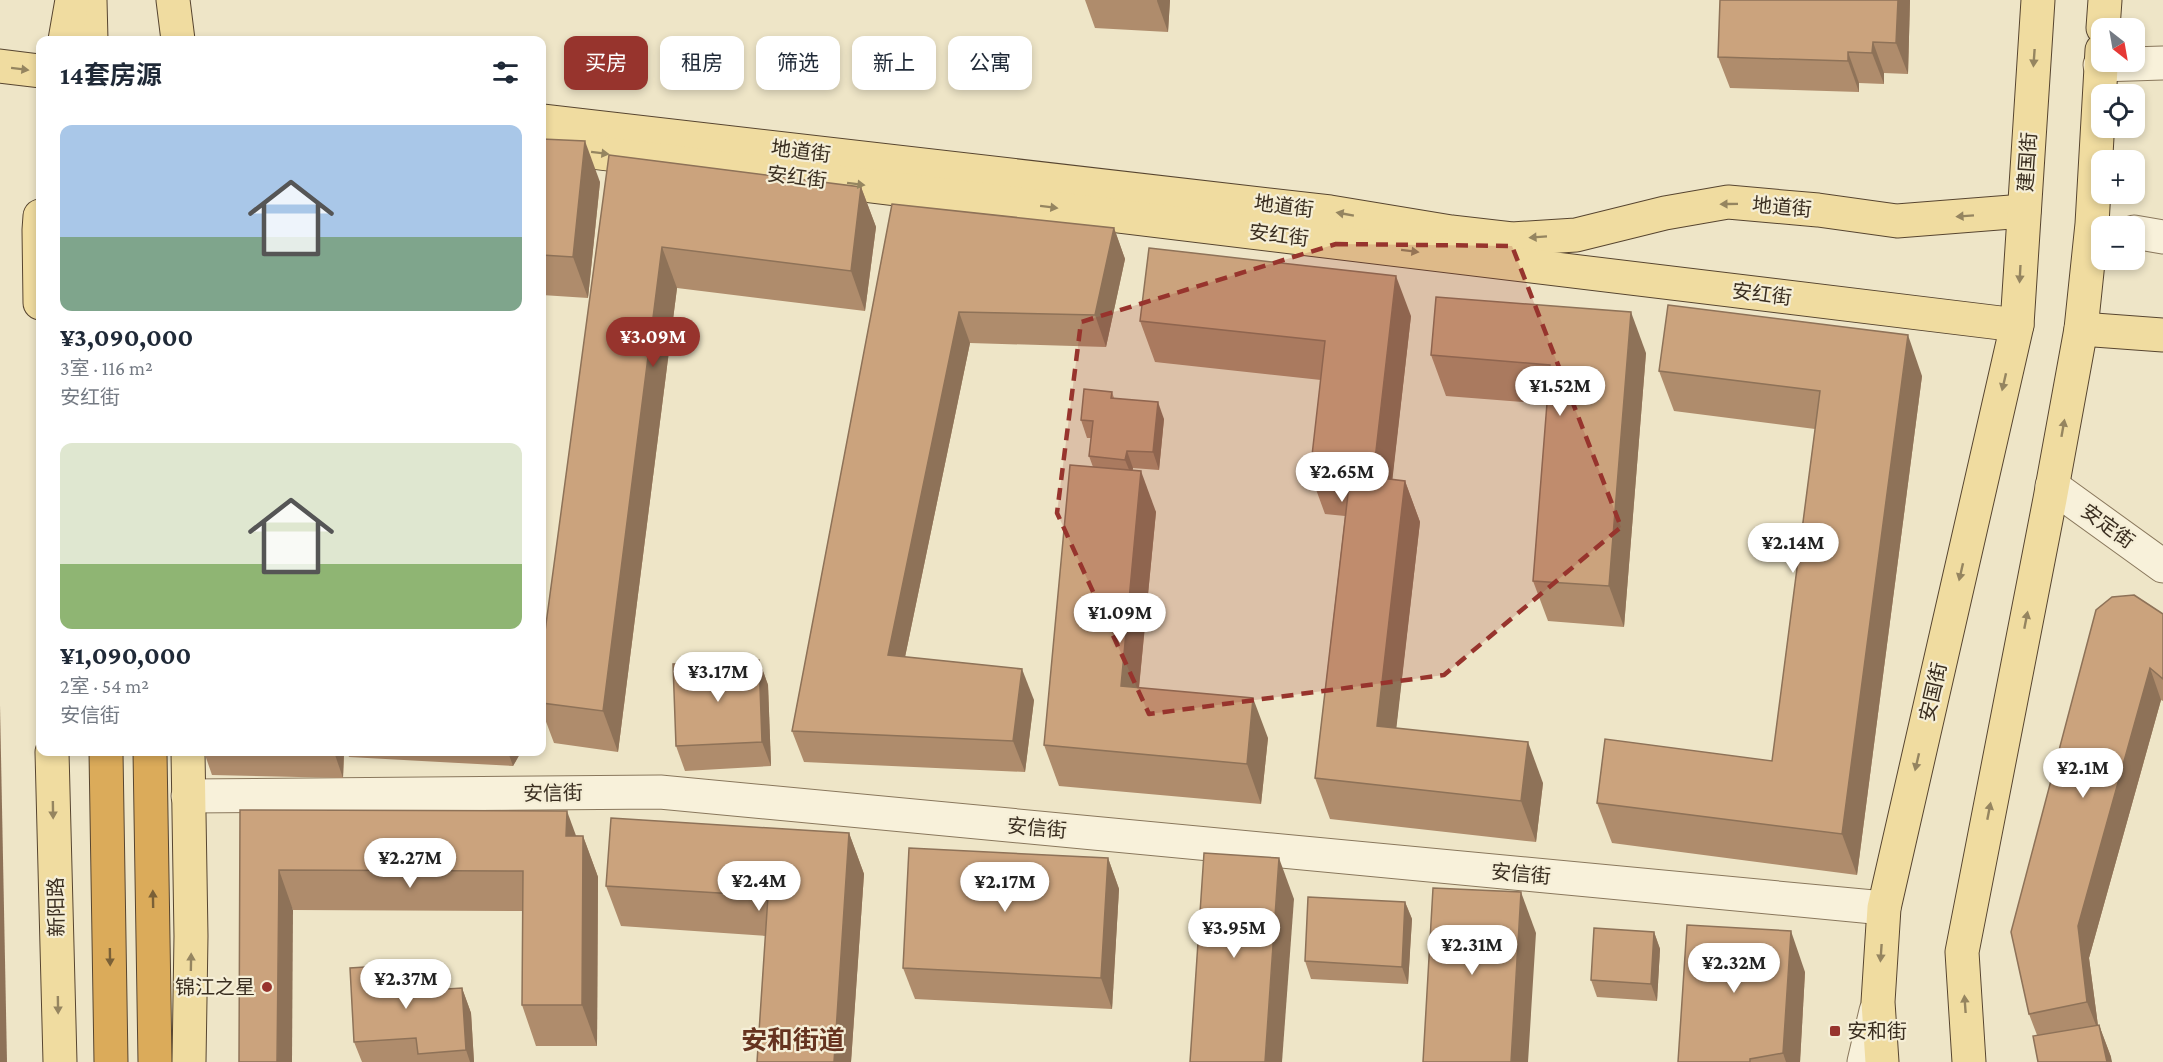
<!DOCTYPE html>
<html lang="zh">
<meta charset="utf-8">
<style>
body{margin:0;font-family:"Crimson Pro","Noto Sans SC",serif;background:#f6f6f7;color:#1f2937;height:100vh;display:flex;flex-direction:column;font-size:22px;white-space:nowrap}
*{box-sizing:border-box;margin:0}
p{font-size:20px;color:#747a83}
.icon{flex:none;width:33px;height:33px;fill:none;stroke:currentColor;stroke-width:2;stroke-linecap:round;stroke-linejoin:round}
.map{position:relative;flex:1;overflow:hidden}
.details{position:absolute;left:36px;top:36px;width:510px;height:720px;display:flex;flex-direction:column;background:#fff;border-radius:12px;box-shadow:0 3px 9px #0003}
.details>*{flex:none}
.banner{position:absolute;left:564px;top:36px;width:570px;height:54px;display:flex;gap:12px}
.needle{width:39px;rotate:149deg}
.tools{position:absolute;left:2091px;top:18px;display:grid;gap:12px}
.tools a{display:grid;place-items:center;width:54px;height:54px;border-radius:12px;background:#fff;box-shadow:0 3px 9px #0003;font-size:30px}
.price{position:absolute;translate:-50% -51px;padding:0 14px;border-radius:21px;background:#fff;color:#222;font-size:20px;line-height:39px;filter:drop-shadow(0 2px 3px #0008)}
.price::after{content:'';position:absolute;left:50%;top:36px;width:18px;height:14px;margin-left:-9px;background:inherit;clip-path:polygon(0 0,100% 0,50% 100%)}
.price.current{background:#97342d;color:#fff}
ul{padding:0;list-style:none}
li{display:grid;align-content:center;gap:12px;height:318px;padding:0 24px}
li span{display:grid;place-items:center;height:186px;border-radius:12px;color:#555}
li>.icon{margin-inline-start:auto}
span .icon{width:108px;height:108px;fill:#fffc;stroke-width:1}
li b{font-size:26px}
h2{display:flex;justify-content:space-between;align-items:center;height:72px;padding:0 24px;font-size:26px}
.chip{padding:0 21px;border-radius:12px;background:#fff;box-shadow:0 3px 9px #0003;font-size:21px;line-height:54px}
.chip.current{background:#97342d;color:#fff}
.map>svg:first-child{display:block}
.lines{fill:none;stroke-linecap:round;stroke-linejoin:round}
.minor-casing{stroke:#89775c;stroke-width:35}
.major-casing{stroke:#574530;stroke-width:35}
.highway-casing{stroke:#574530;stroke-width:35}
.minor{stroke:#f8f1da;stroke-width:33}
.major{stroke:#f0dca0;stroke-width:33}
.highway{stroke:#dbab5a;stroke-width:33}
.wall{fill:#af8c6c}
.shaded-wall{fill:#8e7258}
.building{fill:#cba37d;stroke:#8e7258;stroke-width:1.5}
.oneway{fill:#958560}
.oneway2{fill:#7a6037}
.marked{fill:#97342d;fill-opacity:0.2;stroke:#97342d;stroke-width:4.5;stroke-dasharray:12 8;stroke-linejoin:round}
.poi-dot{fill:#97342d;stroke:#f5eed6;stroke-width:2}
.labels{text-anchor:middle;stroke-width:4.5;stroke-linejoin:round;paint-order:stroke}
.street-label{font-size:20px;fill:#3a2e20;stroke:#f5eed6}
.poi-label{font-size:20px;fill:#3a2e20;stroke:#f5eed6;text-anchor:end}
.district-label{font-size:26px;font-weight:bold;fill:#663320;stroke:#f5eed6}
</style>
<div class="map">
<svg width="2163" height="1062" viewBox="0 0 2163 1062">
<rect width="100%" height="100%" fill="#eee5c7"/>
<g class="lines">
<defs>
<g id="minor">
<path d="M 2100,65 L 2163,63"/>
<path d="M 2134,232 L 2163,237"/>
<path d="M 2052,486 L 2163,566"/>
<path d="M 188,796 L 660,792 L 1884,908"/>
<path d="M 1864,1062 L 1876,1011"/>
</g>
<g id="major">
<path d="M 90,0 L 91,40"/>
<path d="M 173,0 L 178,40"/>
<path d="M 2103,28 L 2105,0"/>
<path d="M 65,40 L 72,0"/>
<path d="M 0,66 L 40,71"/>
<path d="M 542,121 L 1330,212 L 1451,232 L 1512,239 L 1576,235 L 1665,213 L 1728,202 L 1818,210 L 1897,221 L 2024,211"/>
<path d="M 542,146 L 2017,325"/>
<path d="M 40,216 L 39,230 L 40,303"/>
<path d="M 2081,329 L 2163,335"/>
<path d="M 52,752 L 60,1062"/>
<path d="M 188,752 L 191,936 L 189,1062"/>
<path d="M 1882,1062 L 1878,1002 L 1884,908 L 2017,325 L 2038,0"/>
<path d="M 1969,1062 L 1962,952 L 2050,499 L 2081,329 L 2092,224 L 2102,50"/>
</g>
<g id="highway">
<path d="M 106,752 L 111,1062"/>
<path d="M 150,752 L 155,1062"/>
</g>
</defs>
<use href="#minor" class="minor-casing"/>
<use href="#major" class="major-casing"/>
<use href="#highway" class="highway-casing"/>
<use href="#minor" class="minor"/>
<use href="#major" class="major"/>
<use href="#highway" class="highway"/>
</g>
<g class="wall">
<path d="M 1085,0 L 1170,0 L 1168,32 L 1095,28 Z"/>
<path d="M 1720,0 L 1910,0 L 1908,74 L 1884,73 L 1884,84 L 1859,83 L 1859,92 L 1730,88 L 1718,57 Z"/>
<path d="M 542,139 L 600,182 L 588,298 L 542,295 Z"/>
<path d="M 609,155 L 861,187 L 876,227 L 865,311 L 677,288 L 618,752 L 554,743 L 542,711 L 542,712 L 542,654 L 543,654 Z"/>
<path d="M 892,204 L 1114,228 L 1125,259 L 1106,347 L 970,343 L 905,657 L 1034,700 L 1025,772 L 804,762 L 792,731 Z"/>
<path d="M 1411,316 L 1392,480 L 1405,481 L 1420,522 L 1396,728 L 1543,783 L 1536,842 L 1330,819 L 1315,778 L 1345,516 L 1325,514 L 1310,473 L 1321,380 L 1155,362 L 1140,321 Z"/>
<path d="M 1646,353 L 1624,627 L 1548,621 L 1533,581 L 1547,404 L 1446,396 L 1431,355 Z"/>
<path d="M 1659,371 L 1922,376 L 1857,875 L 1612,843 L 1597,803 L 1772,761 L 1815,429 L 1674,411 Z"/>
<path d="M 1112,392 L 1114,398 L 1164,419 L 1159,470 L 1133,468 L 1132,471 L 1156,512 L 1139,688 L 1268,738 L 1261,804 L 1059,786 L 1044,745 L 1093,467 L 1089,456 L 1091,438 L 1087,438 L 1081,420 Z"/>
<path d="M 2163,614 L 2163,701 L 2161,700 L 2089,958 L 2098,1026 L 2099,1025 L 2111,1057 L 2037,1035 L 2029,1014 Z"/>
<path d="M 759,660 L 768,685 L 771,766 L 685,771 L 676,746 Z"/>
<path d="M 204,752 L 344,752 L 343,778 L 212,775 Z"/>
<path d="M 347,752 L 521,752 L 513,766 L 349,757 Z"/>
<path d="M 240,810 L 583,836 L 598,877 L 597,1046 L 536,1046 L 522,1005 L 522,911 L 293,910 Z"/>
<path d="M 849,833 L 864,874 L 851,1062 L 757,1062 L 766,936 L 621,926 L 606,886 Z"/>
<path d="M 1108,858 L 1119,889 L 1112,1009 L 915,999 L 903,968 Z"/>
<path d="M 1405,902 L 1412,919 L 1408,984 L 1311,979 L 1305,961 Z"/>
<path d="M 1654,932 L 1660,949 L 1657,1001 L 1597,997 L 1591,980 Z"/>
<path d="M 1805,972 L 1800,1062 L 1678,1062 Z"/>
<path d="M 462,988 L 471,1013 L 474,1062 L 362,1062 L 354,1042 L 422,989 L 422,991 Z"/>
</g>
<g class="shaded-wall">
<path d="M 1157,0 L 1170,0 L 1168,32 L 1157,1 Z"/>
<path d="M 1898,0 L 1910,0 L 1908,74 L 1896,43 Z"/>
<path d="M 1873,42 L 1884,73 L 1884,84 L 1872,53 Z"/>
<path d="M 1848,52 L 1859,83 L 1859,92 L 1848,61 Z"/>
<path d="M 585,141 L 600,182 L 588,298 L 573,257 Z"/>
<path d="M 861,187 L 876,227 L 865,311 L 851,271 Z"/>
<path d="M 1114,228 L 1125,259 L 1106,347 L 1095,315 Z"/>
<path d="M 662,247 L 677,288 L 618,752 L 603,711 Z"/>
<path d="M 1396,276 L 1411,316 L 1388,518 L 1373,477 Z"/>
<path d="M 959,312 L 970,343 L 899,686 L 888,655 Z"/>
<path d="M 1631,312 L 1646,353 L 1624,627 L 1609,586 Z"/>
<path d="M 1908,335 L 1922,376 L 1857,875 L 1842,834 Z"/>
<path d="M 1158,402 L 1164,419 L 1159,470 L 1153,452 Z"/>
<path d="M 1127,451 L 1133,468 L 1132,477 L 1125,460 Z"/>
<path d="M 1141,471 L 1156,512 L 1135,727 L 1121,686 Z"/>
<path d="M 1405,481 L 1420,522 L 1392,766 L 1377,726 Z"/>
<path d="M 759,660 L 768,685 L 771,766 L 762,742 Z"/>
<path d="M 2150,668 L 2161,700 L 2089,958 L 2099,1033 L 2087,1002 L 2078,926 Z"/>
<path d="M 1022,669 L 1034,700 L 1025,772 L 1013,741 Z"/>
<path d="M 1253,698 L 1268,738 L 1261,804 L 1247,764 Z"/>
<path d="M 0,705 L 7,1062 L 0,1062 Z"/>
<path d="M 1528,742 L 1543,783 L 1536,842 L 1521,801 Z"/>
<path d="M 334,752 L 344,752 L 343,778 Z"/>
<path d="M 508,752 L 521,752 L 513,766 Z"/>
<path d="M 567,811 L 582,852 L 566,836 Z"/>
<path d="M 849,833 L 864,874 L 851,1062 L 834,1062 Z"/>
<path d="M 583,836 L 598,877 L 597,1046 L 582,1005 Z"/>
<path d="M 1108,858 L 1119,889 L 1112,1009 L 1101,978 Z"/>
<path d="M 1279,858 L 1294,899 L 1282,1062 L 1265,1062 Z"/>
<path d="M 279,870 L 293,910 L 292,1062 L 277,1062 Z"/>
<path d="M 1521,892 L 1536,933 L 1528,1062 L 1511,1062 Z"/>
<path d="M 1405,902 L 1412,919 L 1408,984 L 1402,967 Z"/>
<path d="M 1791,931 L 1805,972 L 1800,1062 L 1786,1062 L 1783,1053 Z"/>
<path d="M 1654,932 L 1660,949 L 1657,1001 L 1651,984 Z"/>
<path d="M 413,964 L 422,989 L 424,1016 L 415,991 Z"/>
<path d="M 462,988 L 471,1013 L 474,1062 L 470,1062 L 466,1050 Z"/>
<path d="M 2099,1025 L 2111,1057 L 2112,1062 L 2107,1062 Z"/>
</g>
<g class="building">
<path d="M 1720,0 L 1898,0 L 1896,43 L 1873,42 L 1872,53 L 1848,52 L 1848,61 L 1718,57 Z"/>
<path d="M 542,139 L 585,141 L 573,257 L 542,255 Z"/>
<path d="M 609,155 L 861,187 L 851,271 L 662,247 L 603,711 L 542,703 L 542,671 L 544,639 Z"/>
<path d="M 892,204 L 1114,228 L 1095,315 L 959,312 L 888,655 L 1022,669 L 1013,741 L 792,731 Z"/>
<path d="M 1149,248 L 1396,276 L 1373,477 L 1405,481 L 1377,726 L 1528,742 L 1521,801 L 1315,778 L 1350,477 L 1310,473 L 1325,341 L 1140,321 Z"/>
<path d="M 1436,297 L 1631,312 L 1609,586 L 1533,581 L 1550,365 L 1431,355 Z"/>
<path d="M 1668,305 L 1908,335 L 1842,834 L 1597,803 L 1605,739 L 1772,761 L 1820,391 L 1659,371 Z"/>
<path d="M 1084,389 L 1112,392 L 1111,398 L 1158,402 L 1153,452 L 1127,451 L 1125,460 L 1089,456 L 1093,421 L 1081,420 Z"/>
<path d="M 1070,465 L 1141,471 L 1121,686 L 1253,698 L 1247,764 L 1044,745 Z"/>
<path d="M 2134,595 L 2163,614 L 2163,679 L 2150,668 L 2078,926 L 2087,1002 L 2029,1014 L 2011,932 L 2096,610 L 2112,597 Z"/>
<path d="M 759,660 L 762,742 L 676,746 L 673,664 Z"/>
<path d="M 240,810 L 567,811 L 566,836 L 583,836 L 582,1005 L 522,1005 L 523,871 L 279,870 L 277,1062 L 239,1062 Z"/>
<path d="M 611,818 L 849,833 L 834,1062 L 757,1062 L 768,896 L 606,886 Z"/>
<path d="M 909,848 L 1108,858 L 1101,978 L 903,968 Z"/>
<path d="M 1204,853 L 1279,858 L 1265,1062 L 1190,1062 Z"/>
<path d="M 1433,888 L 1521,892 L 1511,1062 L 1423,1062 Z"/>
<path d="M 1308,897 L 1405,902 L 1402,967 L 1305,961 Z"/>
<path d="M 1687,925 L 1791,931 L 1783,1053 L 1750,1059 L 1750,1062 L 1678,1062 Z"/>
<path d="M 1594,928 L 1654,932 L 1651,984 L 1591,980 Z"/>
<path d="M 413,964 L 415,991 L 462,988 L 466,1050 L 418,1054 L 416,1038 L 354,1042 L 350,968 Z"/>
<path d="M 2099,1025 L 2107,1062 L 2038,1062 L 2033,1036 Z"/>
</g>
<defs><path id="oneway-solid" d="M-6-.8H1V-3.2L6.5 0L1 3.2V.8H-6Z" transform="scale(1.5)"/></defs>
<g class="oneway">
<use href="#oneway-solid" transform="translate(2034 58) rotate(94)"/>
<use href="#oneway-solid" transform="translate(20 69) rotate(7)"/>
<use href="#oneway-solid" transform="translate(600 153) rotate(7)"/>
<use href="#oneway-solid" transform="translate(856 184) rotate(7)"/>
<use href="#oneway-solid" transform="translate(1729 204) rotate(179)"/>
<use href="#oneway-solid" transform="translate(1049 207) rotate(7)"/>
<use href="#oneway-solid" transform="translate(1345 214) rotate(-170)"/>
<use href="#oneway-solid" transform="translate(1965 216) rotate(176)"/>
<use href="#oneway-solid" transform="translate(1538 237) rotate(176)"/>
<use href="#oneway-solid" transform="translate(1410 251) rotate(7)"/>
<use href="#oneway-solid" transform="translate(2020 274) rotate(93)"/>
<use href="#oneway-solid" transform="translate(2004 382) rotate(103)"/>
<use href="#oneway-solid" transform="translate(2063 428) rotate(-80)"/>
<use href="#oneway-solid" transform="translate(1961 572) rotate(103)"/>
<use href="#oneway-solid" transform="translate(2026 620) rotate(-79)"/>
<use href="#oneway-solid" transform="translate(1917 762) rotate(103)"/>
<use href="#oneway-solid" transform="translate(53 810) rotate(89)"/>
<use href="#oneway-solid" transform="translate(1989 811) rotate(-79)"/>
<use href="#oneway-solid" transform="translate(1881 953) rotate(94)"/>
<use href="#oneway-solid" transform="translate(191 962) rotate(-89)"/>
<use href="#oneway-solid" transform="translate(1965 1004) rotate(-94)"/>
<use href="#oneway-solid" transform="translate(58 1005) rotate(89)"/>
</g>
<g class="oneway2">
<use href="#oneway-solid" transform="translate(153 899) rotate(-91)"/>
<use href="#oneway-solid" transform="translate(110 957) rotate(89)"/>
</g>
<path class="marked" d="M 1336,244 L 1512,246 L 1621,527 L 1444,675 L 1149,714 L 1057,513 L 1081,322 Z"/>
<g class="poi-dot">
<circle cx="267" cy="987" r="6"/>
<rect x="1829" y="1025" width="12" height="12" rx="3"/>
</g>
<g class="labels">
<g class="street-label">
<text transform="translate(801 151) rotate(7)" y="7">地道街</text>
<text transform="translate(2027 162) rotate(-86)" y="7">建国街</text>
<text transform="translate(797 177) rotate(7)" y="7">安红街</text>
<text transform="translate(1284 206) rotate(7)" y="7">地道街</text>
<text transform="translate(1782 207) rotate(5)" y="7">地道街</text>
<text transform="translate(1279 235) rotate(7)" y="7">安红街</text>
<text transform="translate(1762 294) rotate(7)" y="7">安红街</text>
<text transform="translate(2108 526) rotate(36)" y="7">安定街</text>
<text transform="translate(1933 692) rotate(-77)" y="7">安国街</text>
<text transform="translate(553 793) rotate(-1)" y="7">安信街</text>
<text transform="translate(1037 828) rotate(5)" y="7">安信街</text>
<text transform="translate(1521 874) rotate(5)" y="7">安信街</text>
<text transform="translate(56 907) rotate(-91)" y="7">新阳路</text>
</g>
<g class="poi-label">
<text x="255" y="994">锦江之星</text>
<text x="1847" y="1038" text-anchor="start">安和街</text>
</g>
<g class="district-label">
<text x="793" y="1049">安和街道</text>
</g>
</g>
</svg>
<div class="tools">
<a><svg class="needle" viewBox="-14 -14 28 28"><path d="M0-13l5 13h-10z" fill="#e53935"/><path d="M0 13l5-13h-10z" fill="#747a83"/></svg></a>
<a><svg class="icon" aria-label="locate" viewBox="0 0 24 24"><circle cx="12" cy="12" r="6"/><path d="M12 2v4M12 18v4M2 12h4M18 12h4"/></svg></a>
<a>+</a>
<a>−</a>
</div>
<b class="price current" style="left:653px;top:368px">¥3.09M</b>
<b class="price" style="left:1560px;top:417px">¥1.52M</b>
<b class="price" style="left:1342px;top:503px">¥2.65M</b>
<b class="price" style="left:1793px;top:574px">¥2.14M</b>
<b class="price" style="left:1120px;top:644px">¥1.09M</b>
<b class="price" style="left:718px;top:703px">¥3.17M</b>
<b class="price" style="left:2083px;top:799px">¥2.1M</b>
<b class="price" style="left:410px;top:889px">¥2.27M</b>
<b class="price" style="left:759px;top:912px">¥2.4M</b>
<b class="price" style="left:1005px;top:913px">¥2.17M</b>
<b class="price" style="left:1234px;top:959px">¥3.95M</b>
<b class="price" style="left:1472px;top:976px">¥2.31M</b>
<b class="price" style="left:1734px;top:994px">¥2.32M</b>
<b class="price" style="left:406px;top:1010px">¥2.37M</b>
<div class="banner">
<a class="chip current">买房</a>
<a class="chip">租房</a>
<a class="chip">筛选</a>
<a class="chip">新上</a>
<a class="chip">公寓</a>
</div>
<section class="details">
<h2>14套房源<svg class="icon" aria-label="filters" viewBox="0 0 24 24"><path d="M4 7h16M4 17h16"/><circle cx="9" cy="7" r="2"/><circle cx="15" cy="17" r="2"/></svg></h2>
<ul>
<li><span style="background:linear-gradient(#a9c7e8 60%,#7fa58c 0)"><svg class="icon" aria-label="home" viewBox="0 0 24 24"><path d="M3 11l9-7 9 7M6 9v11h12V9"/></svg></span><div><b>¥3,090,000</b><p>3室 · 116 m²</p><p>安红街</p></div></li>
<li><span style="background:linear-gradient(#dfe7d0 65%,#8fb573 0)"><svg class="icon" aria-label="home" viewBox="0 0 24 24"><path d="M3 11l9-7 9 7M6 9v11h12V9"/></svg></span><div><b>¥1,090,000</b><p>2室 · 54 m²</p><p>安信街</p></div></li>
</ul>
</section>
</div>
